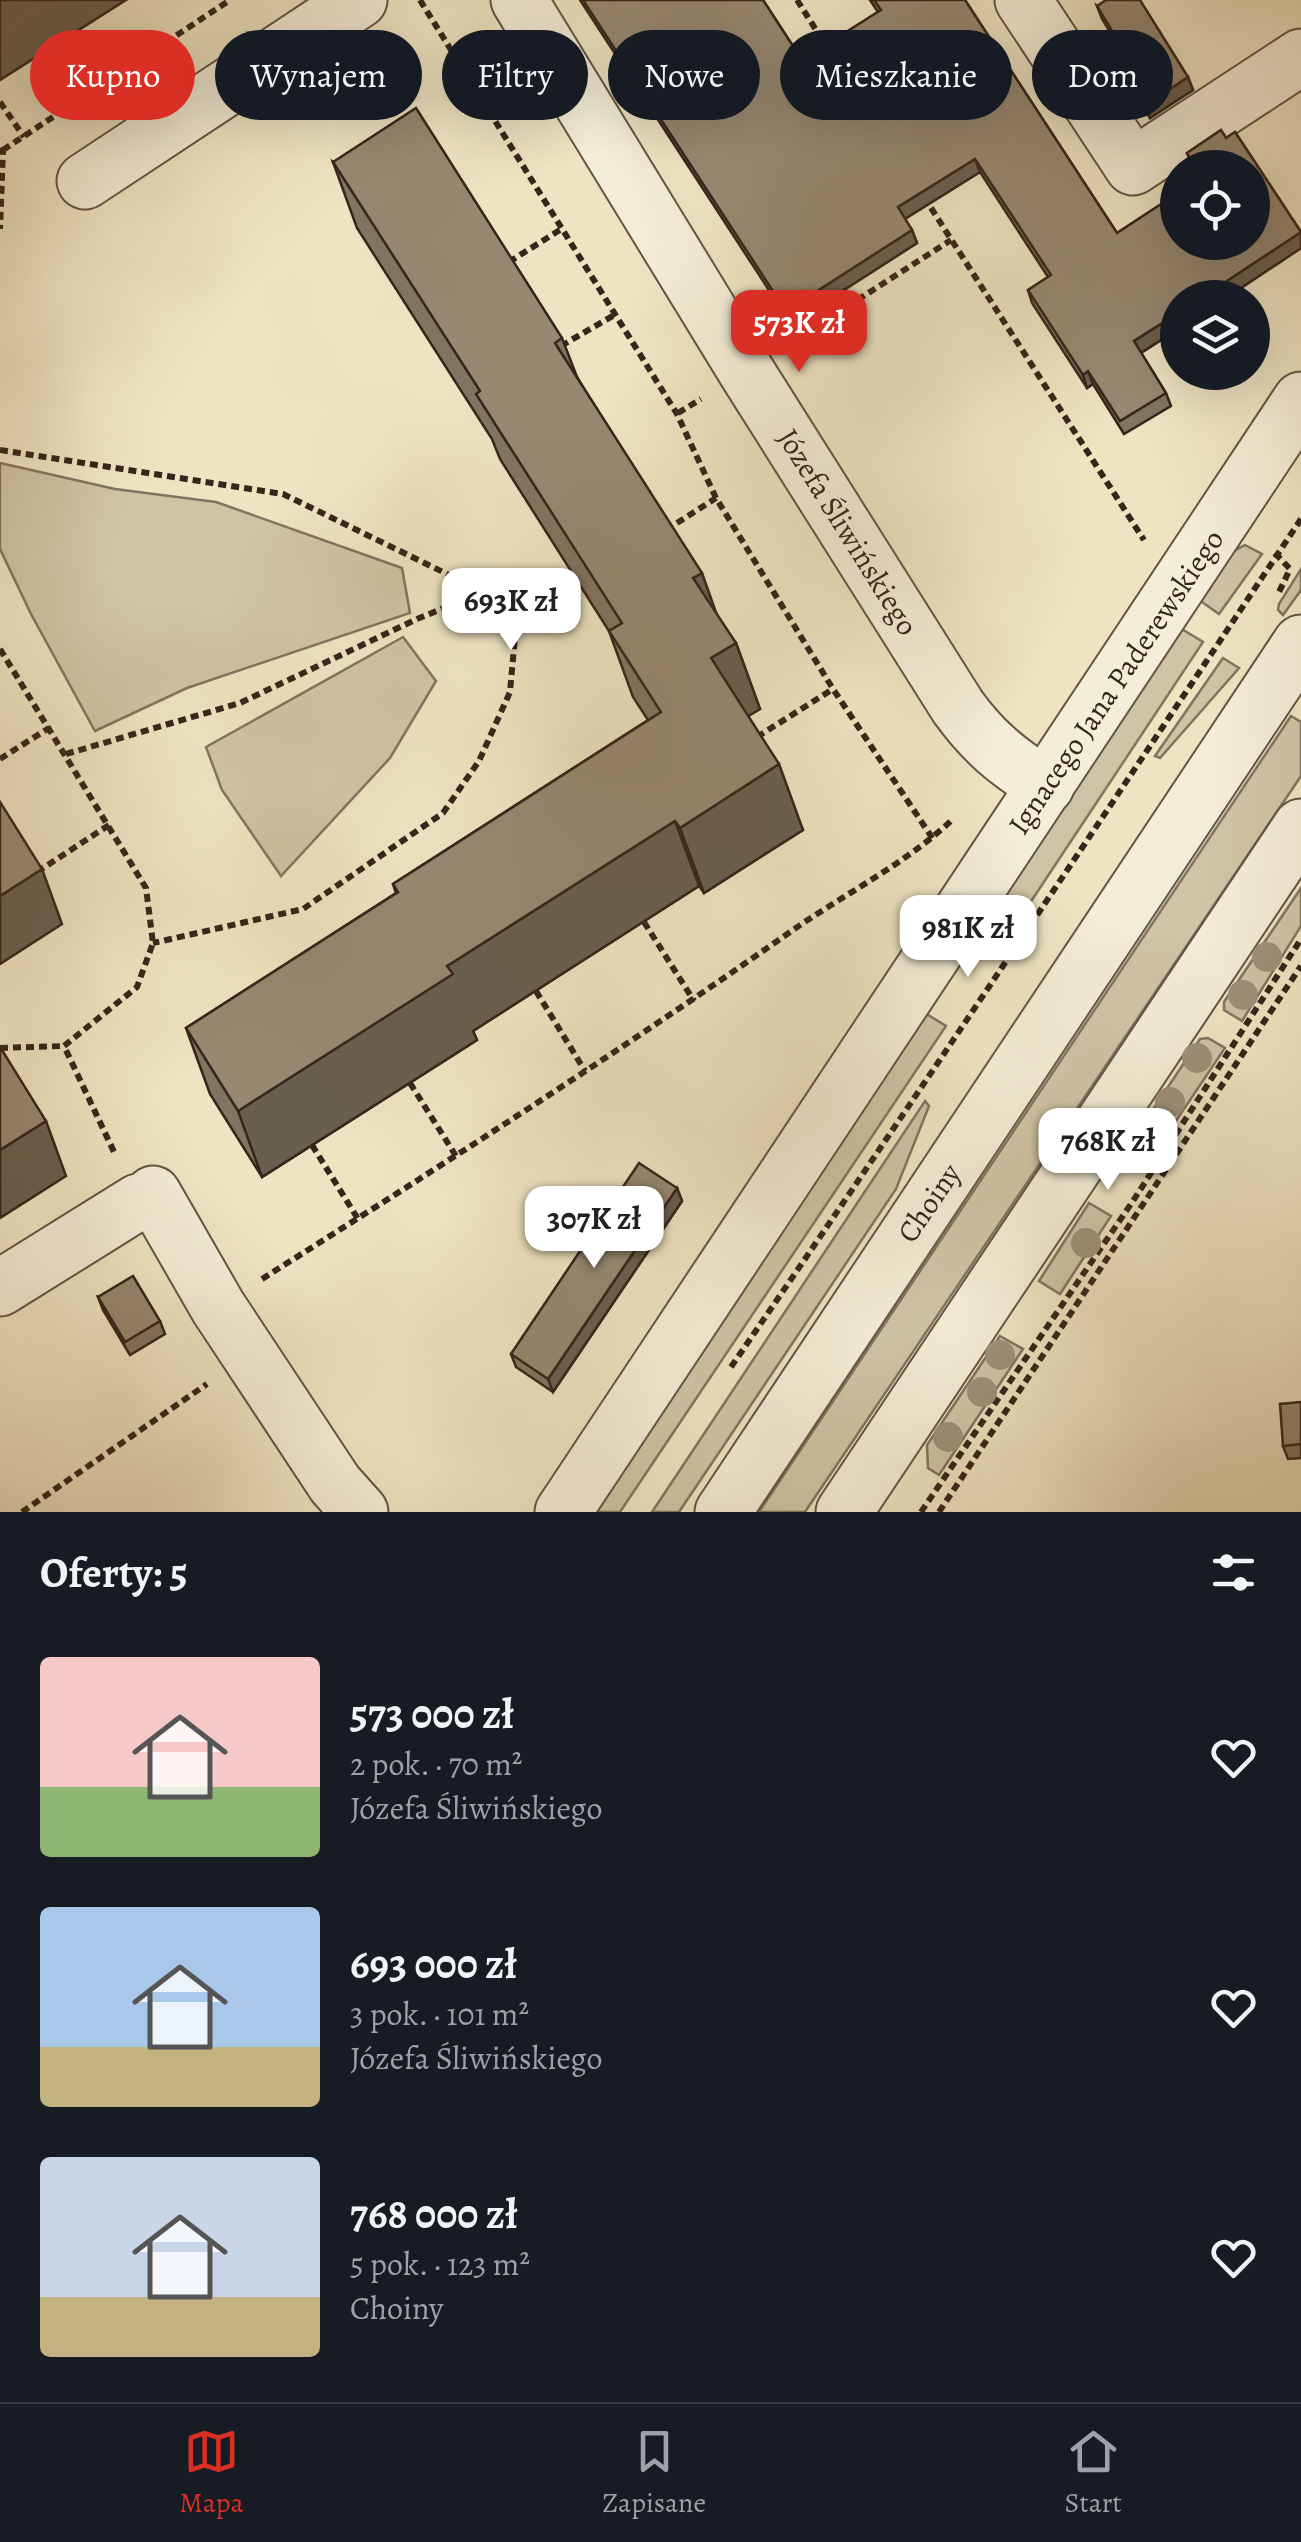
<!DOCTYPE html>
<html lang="pl">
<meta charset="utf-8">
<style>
body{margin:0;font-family:Alegreya,serif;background:#242831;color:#f1f3f6;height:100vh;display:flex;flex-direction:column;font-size:38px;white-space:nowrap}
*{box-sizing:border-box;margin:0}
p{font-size:32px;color:#9ea1a6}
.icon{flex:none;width:55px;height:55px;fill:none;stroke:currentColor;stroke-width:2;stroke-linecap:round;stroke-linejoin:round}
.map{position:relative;height:1512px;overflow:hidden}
.drawer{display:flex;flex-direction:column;background:#171b24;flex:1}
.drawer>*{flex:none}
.hud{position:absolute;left:30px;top:30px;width:1242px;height:90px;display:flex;gap:20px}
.fabs{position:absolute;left:1160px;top:150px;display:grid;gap:20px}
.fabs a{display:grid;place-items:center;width:110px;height:110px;border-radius:50%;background:#171b24;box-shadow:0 10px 40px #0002;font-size:50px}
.price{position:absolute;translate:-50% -85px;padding:0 22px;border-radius:20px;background:#fff;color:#222;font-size:32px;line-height:65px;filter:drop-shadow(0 2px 5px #0008)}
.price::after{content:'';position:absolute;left:50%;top:60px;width:30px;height:22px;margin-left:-15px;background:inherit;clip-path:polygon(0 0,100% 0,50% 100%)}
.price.current{background:#d93025;color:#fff}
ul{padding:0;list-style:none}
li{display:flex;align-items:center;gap:30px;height:250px;padding:0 40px}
li span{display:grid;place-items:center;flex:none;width:280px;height:200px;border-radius:10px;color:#555}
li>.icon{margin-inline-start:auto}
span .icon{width:120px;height:120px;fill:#fffc;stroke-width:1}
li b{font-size:42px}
h2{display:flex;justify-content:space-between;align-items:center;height:120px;padding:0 40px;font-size:42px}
.chip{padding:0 35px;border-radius:45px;background:#171b24;box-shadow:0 10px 40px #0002;font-size:35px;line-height:90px}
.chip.current{background:#d93025;color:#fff}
.tabs{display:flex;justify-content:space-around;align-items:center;height:140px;border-top:2px solid #363941;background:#171b24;font-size:28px;color:#9ea1a6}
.tabs a{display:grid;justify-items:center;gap:5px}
.tabs .current{color:#d93025}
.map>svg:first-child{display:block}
.green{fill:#cfc4a5;stroke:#827460;stroke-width:2.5}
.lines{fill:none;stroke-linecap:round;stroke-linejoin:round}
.minor-casing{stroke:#645544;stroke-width:59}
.path{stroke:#36251a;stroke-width:6;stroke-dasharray:8 5;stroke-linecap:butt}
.minor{stroke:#f4edd7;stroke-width:55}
.tree{fill:#9e9179}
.wall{fill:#817561;stroke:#36251a;stroke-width:2.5}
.shaded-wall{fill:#695f4f;stroke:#36251a;stroke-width:2.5}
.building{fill:#968871;stroke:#36251a;stroke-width:2.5}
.labels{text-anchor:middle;stroke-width:8;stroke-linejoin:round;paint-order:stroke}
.street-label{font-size:30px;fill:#36251a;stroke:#f4edd7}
</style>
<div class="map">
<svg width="1301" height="1512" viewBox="0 0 1301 1512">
<rect width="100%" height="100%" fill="#eee4c2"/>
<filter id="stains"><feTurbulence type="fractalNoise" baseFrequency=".002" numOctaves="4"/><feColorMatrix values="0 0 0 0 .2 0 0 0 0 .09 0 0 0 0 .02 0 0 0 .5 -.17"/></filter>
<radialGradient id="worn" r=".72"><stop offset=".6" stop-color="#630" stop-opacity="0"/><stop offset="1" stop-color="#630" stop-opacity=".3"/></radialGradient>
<g class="green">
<path d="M 0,463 L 115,489 L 216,502 L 402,568 L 410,613 L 187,688 L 95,731 L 31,614 L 0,549 Z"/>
<path d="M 1245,545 L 1262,554 L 1219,614 L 1199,600 L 1232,552 Z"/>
<path d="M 1301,569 L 1301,590 L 1283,615 L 1278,610 L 1279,604 Z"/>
<path d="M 1180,628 L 1203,642 L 1024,912 L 1003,898 Z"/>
<path d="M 403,637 L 436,681 L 390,758 L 281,876 L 222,790 L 206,747 Z"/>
<path d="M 1223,658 L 1239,668 L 1160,758 L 1155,756 Z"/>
<path d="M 1291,716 L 1301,722 L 1301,776 L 805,1512 L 759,1512 Z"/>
<path d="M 1301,888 L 1301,926 L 1242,1021 L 1224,1010 L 1224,1002 Z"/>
<path d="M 925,1013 L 946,1026 L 620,1512 L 593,1512 Z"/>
<path d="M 1208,1038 L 1225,1048 L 1145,1167 L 1124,1153 L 1200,1039 Z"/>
<path d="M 925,1101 L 929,1106 L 896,1189 L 679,1512 L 652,1512 Z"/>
<path d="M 1089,1203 L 1111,1216 L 1060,1294 L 1039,1281 Z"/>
<path d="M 1000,1336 L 1023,1349 L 939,1475 L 928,1468 L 927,1445 Z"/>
</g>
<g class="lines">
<defs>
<g id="minor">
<path d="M 519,0 L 746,371 L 958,707 C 984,743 1008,762 1046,786"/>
<path d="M 1023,0 L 1133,167 L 1301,57"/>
<path d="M 85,181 L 359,0"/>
<path d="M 153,1194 L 218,1307 L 335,1484 L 360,1512"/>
<path d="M 0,1288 L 138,1202"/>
<path d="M 563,1512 L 1301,400"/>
<path d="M 723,1512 L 1301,643"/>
<path d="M 844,1512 L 1301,827"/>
</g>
</defs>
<use href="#minor" class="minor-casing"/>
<g class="path">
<path d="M 420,0 L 677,414 L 716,498 L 833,689 L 933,839"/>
<path d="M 797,0 L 830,52"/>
<path d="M 0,102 L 24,137"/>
<path d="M 3,150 L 230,0"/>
<path d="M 0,151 L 3,150 L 0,229"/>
<path d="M 924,197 L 1144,540"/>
<path d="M 509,262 L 563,228"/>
<path d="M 792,342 L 951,240"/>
<path d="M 561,346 L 616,314"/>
<path d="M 678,413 L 701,399"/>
<path d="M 0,450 L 283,494 L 484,592 L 516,626 L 510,692 L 479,761 L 443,813 L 303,909 L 153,943"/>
<path d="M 666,530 L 716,498"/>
<path d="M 1275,553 L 1290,569 L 1279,592"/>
<path d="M 516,626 L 580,585"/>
<path d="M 0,649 L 146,888 L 153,943 L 137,987 L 64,1046 L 115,1154"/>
<path d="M 757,737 L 833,689"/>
<path d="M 66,754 L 240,703 L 417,619 L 483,592"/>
<path d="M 0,759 L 49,728"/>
<path d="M 37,872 L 109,825"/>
<path d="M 644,922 L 694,1001"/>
<path d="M 536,991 L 585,1071"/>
<path d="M 0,1048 L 64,1046"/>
<path d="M 410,1083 L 456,1156"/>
<path d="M 312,1145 L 358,1219"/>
<path d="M 262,1279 C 441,1166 619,1052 793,930 C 846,893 907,863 954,818"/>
<path d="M 731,1367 C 924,1086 1113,802 1301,519"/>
<path d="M 22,1512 L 207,1384"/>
<path d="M 921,1512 L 1133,1201 L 1301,939"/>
<path d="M 939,1512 L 1301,966"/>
</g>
<use href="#minor" class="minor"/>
</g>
<g class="tree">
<circle cx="1267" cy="957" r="15"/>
<circle cx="1243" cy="995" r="15"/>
<circle cx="1197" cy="1058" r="15"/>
<circle cx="1170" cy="1102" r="15"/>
<circle cx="1143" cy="1147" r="15"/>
<circle cx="1086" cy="1243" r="15"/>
<circle cx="1000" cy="1355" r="15"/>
<circle cx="982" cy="1392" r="15"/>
<circle cx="948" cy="1437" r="15"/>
</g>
<g class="wall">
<path d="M 580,0 L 763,0 L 802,60 L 878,12 L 870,0 L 965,0 L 1117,233 L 1178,193 L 1178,242 L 1252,242 L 1252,168 L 1193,168 L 1187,153 L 1221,130 L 1226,138 L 1235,132 L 1301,232 L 1301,248 L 1226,298 L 1178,298 L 1178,329 L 1141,353 L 1166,393 L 1171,406 L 1124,434 L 1093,384 L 1087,388 L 1032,303 L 1028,290 L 1048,277 L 980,172 L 905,219 L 912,230 L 917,243 L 791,324 Z"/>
<path d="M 1097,6 L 1188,77 L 1193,90 L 1150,118 L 1124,76 L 1119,63 L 1126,58 L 1102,19 Z"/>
<path d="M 333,162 L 562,338 L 577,377 L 716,614 L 736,643 L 760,709 L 748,716 L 803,830 L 704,893 L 699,886 L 473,1031 L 477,1040 L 262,1177 L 210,1094 L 186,1028 L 396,893 L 393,884 L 648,720 L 633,697 L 609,631 L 500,459 L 492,439 L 357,228 Z"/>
<path d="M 677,1188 L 682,1201 L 553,1392 L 516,1367 L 511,1354 Z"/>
<path d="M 98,1297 L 160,1321 L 165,1334 L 130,1355 L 103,1310 Z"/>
<path d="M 1301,1402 L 1301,1458 L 1288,1459 L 1283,1446 Z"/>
</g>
<g class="shaded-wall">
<path d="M 0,0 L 126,0 L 0,80 Z"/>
<path d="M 1188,77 L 1193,90 L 1150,118 L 1146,105 Z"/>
<path d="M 975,159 L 980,172 L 903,220 L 898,207 Z"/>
<path d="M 912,230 L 917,243 L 791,324 L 786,311 Z"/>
<path d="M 1301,232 L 1301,248 L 1226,298 L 1201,298 Z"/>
<path d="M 1178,313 L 1178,329 L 1139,354 L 1134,341 Z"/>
<path d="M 1088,371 L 1093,384 L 1087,388 L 1083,375 Z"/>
<path d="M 702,573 L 725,638 L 693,578 Z"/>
<path d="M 736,643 L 760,709 L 735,724 L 711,658 Z"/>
<path d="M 779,764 L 803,830 L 704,893 L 680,828 Z"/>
<path d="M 675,821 L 699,886 L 473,1031 L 477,1040 L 262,1177 L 238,1111 L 447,966 Z"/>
<path d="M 42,869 L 62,924 L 0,964 L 0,896 Z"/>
<path d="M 46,1121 L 66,1176 L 0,1218 L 0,1150 Z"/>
<path d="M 677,1188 L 682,1201 L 553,1392 L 548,1379 Z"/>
</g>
<g class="building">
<path d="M 583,0 L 763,0 L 802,60 L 881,10 L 874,0 L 965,0 L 1117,233 L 1178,193 L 1178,242 L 1252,242 L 1252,168 L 1196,168 L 1187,153 L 1221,130 L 1226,138 L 1235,132 L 1301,232 L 1201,298 L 1178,298 L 1178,313 L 1134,341 L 1166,393 L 1120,421 L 1088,371 L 1083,375 L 1028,290 L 1051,275 L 975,159 L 898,207 L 912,230 L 786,311 Z"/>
<path d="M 1106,0 L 1140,0 L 1188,77 L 1146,105 L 1119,63 L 1128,57 L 1097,6 Z"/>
<path d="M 416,108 L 562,338 L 555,343 L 702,573 L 693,578 L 736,643 L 711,658 L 779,764 L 680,828 L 675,821 L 447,966 L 453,974 L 238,1111 L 186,1028 L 398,892 L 393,884 L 661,712 L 609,631 L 622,623 L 476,394 L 480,391 L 333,162 Z"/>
<path d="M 0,802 L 42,869 L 0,896 Z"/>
<path d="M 0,1047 L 46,1121 L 0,1150 Z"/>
<path d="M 639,1163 L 677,1188 L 548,1379 L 511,1354 Z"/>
<path d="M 133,1276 L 160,1321 L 125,1342 L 98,1297 Z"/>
<path d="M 1301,1402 L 1301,1444 L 1283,1446 L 1280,1404 Z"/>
</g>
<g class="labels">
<g class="street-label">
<text transform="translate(848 532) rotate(58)" y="10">Józefa Śliwińskiego</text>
<text transform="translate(1116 682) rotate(-56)" y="10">Ignacego Jana Paderewskiego</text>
<text transform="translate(929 1203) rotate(-56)" y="10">Choiny</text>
</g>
</g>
<rect width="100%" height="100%" filter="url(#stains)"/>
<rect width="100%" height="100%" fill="url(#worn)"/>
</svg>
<div class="fabs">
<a><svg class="icon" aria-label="locate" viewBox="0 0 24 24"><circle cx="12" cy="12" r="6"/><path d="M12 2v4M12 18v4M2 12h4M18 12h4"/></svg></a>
<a><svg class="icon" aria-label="layers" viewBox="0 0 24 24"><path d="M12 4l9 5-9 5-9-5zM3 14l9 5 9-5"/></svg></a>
</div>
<b class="price current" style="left:799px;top:375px">573K zł</b>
<b class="price" style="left:511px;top:653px">693K zł</b>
<b class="price" style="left:968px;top:980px">981K zł</b>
<b class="price" style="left:1108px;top:1193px">768K zł</b>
<b class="price" style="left:594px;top:1271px">307K zł</b>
<div class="hud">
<a class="chip current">Kupno</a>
<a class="chip">Wynajem</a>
<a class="chip">Filtry</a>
<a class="chip">Nowe</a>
<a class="chip">Mieszkanie</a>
<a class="chip">Dom</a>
</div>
</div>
<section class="drawer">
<h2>Oferty: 5<svg class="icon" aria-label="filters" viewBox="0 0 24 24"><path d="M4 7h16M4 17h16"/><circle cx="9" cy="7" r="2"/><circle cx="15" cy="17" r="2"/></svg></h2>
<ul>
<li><span style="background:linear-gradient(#f6c9c9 65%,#8fb573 0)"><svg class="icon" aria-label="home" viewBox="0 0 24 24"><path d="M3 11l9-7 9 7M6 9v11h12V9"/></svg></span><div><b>573 000 zł</b><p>2 pok. · 70 m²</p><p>Józefa Śliwińskiego</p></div><svg class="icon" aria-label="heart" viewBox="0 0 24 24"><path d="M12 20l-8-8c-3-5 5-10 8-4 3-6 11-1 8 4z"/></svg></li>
<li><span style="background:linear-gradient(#a9c7e8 70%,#c2b280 0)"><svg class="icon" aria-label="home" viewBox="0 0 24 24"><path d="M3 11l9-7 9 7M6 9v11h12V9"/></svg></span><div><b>693 000 zł</b><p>3 pok. · 101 m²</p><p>Józefa Śliwińskiego</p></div><svg class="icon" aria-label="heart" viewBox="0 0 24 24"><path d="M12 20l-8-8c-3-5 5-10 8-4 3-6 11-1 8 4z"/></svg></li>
<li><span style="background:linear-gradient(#c9d6e8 70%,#c2b280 0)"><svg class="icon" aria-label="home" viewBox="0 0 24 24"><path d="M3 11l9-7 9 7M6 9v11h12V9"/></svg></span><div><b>768 000 zł</b><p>5 pok. · 123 m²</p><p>Choiny</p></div><svg class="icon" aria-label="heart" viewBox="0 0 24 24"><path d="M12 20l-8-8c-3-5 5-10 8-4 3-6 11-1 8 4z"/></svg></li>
</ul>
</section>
<nav class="tabs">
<a class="current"><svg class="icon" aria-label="map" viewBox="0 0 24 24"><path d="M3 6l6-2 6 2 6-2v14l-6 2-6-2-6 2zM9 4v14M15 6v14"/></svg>Mapa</a>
<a><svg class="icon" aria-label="saved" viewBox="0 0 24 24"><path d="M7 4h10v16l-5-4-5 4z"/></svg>Zapisane</a>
<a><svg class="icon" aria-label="home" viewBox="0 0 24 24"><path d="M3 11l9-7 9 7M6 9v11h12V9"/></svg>Start</a>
</nav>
